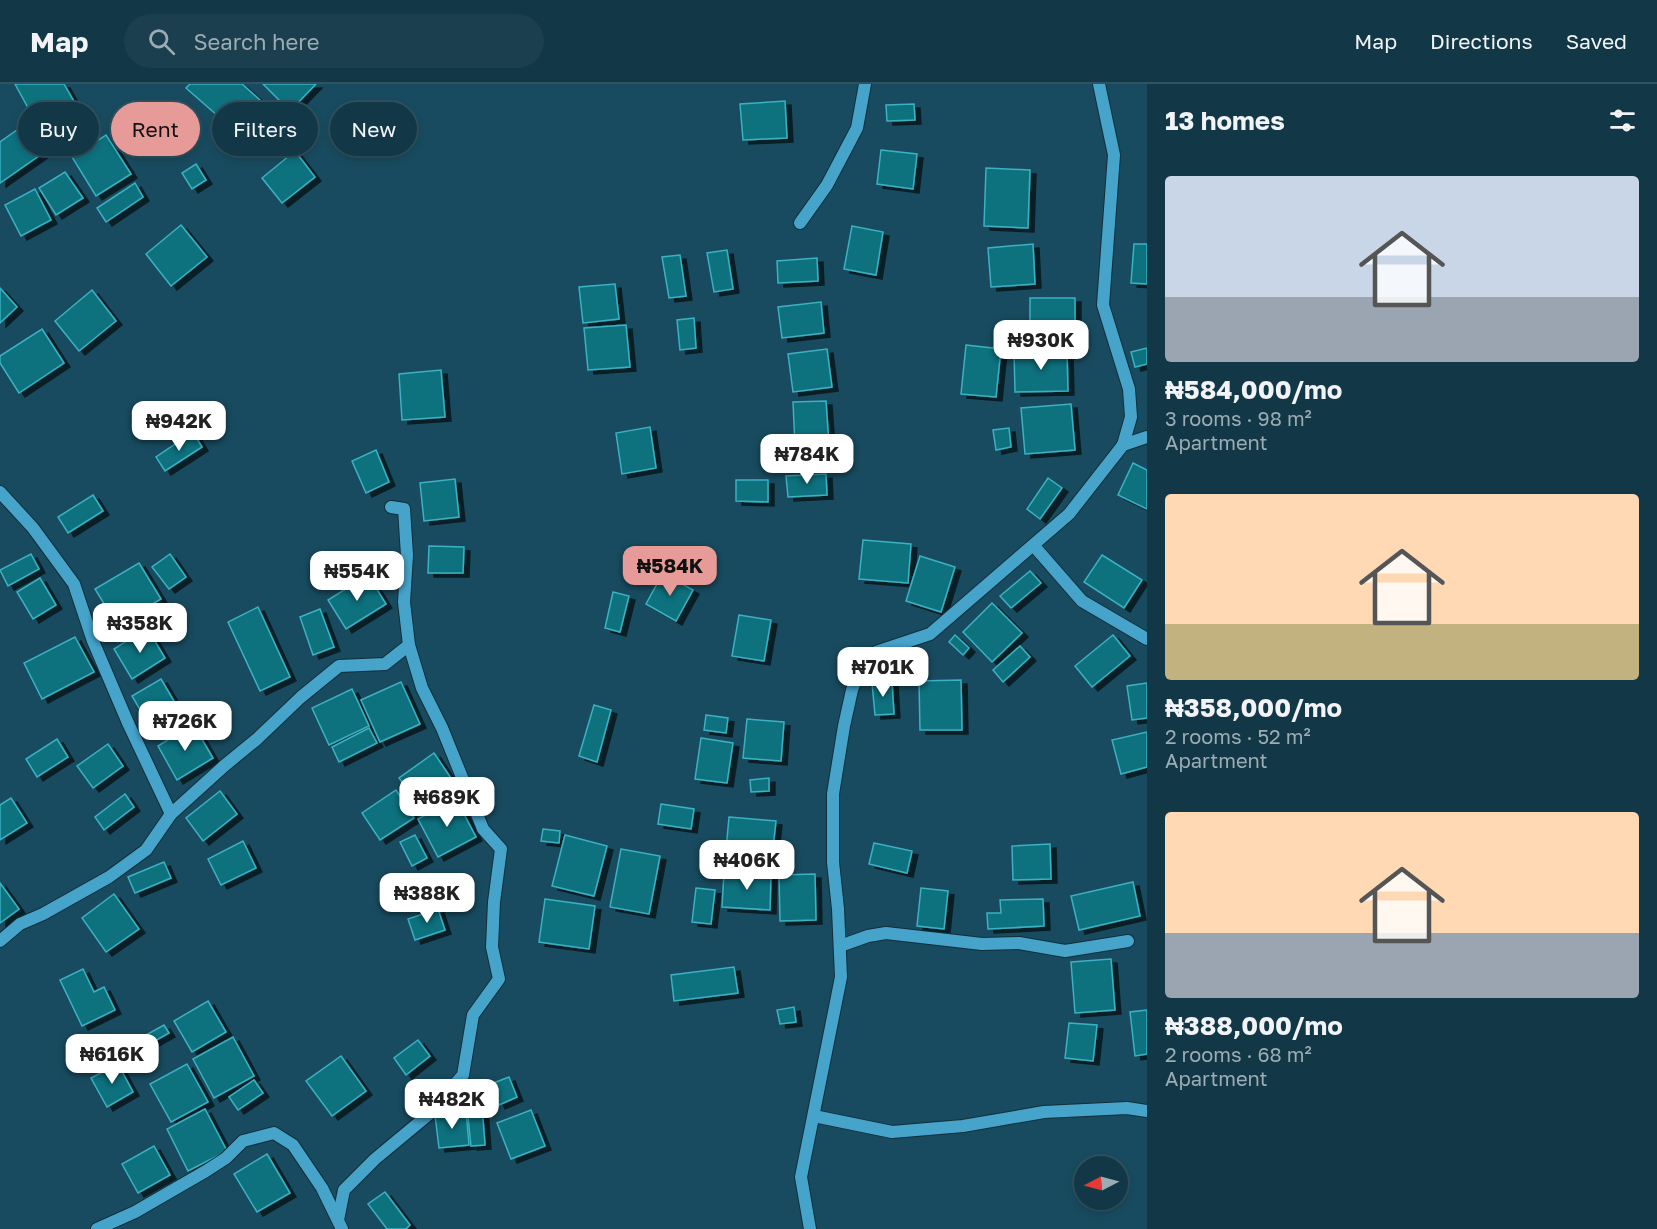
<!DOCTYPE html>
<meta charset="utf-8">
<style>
body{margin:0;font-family:"Golos Text",sans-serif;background:#1b3f4e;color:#f1f3f6;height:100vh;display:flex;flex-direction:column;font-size:22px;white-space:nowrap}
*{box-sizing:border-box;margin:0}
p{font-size:20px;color:#9cacb4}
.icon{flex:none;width:33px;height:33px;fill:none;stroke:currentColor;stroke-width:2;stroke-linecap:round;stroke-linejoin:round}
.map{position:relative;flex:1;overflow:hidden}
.sheet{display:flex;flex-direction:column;background:#123847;width:510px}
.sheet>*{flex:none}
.hud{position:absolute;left:18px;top:18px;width:570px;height:54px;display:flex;gap:12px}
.needle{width:39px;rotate:264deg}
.controls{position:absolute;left:1074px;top:1072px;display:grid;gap:12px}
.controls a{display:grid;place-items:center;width:54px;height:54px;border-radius:50%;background:#123847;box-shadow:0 3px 9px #0003,0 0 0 2px #315260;font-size:30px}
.price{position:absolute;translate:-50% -51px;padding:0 14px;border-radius:12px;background:#fff;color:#222;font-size:20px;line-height:39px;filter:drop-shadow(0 2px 3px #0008)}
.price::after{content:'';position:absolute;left:50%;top:36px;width:18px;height:14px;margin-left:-9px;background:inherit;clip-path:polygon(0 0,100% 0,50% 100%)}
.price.active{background:#e69b98;color:#111}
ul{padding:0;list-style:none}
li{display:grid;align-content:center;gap:12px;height:318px;padding:0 18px}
li span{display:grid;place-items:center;height:186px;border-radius:6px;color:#555}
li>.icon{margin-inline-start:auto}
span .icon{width:108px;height:108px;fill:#fffc;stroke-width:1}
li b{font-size:26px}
h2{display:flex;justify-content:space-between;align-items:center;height:72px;padding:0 18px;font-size:26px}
.pill{padding:0 21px;border-radius:27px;background:#123847;box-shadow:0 3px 9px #0003,0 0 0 2px #315260;font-size:21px;line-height:54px}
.pill.active{background:#e69b98;color:#111}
header{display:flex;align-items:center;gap:36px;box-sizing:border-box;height:84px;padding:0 30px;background:#123847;border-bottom:2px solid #315260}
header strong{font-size:28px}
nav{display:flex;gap:33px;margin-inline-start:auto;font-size:21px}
.search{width:420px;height:54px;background:#1b3f4e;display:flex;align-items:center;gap:15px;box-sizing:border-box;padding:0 21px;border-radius:33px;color:#9cacb4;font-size:22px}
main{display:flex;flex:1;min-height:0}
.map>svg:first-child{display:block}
.building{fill:#0e717e;stroke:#3bb1c2;stroke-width:1.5;filter:url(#shadow)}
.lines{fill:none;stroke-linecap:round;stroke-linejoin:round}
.street-casing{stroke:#112f3b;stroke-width:14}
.street{stroke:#46a4cb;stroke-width:12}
</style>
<header>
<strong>Map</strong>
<div class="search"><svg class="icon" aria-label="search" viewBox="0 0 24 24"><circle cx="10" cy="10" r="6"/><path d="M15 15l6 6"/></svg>Search here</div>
<nav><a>Map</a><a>Directions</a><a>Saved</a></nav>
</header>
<main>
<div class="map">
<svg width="1147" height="1145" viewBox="0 0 1147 1145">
<defs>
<filter id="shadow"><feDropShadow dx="6" dy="4" stdDeviation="0" flood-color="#0009"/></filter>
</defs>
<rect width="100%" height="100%" fill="#184b5f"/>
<g class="building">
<path d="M 15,0 L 64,0 L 76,21 L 38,42 Z"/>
<path d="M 190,0 L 242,0 L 269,24 L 243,54 L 186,4 Z"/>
<path d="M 263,0 L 316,0 L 290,27 Z"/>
<path d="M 785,17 L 787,54 L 743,56 L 740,20 Z"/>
<path d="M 914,20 L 915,36 L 887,37 L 886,21 Z"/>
<path d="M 24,41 L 43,69 L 0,99 L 0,58 Z"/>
<path d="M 106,51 L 131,90 L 96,112 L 72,73 Z"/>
<path d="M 881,66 L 917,70 L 913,105 L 877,100 Z"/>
<path d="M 295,67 L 315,93 L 282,119 L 262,94 Z"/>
<path d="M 196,80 L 206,96 L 192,105 L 182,89 Z"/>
<path d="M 986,84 L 1030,86 L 1028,144 L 984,142 Z"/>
<path d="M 65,88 L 83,114 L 56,131 L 39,104 Z"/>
<path d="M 135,99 L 143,113 L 106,138 L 97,124 Z"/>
<path d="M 35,105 L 51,136 L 21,152 L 5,121 Z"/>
<path d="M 181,141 L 207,173 L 171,202 L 146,170 Z"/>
<path d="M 852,142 L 883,148 L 876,191 L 844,185 Z"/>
<path d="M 1033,160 L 1035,200 L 991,203 L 988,164 Z"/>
<path d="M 1134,160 L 1147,160 L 1147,200 L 1131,199 Z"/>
<path d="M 727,166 L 733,205 L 714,208 L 707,169 Z"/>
<path d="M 680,171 L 686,212 L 669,214 L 662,173 Z"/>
<path d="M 817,174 L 818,197 L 778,199 L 777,177 Z"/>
<path d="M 615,200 L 619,235 L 583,239 L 579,203 Z"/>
<path d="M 0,204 L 17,223 L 0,239 Z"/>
<path d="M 92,206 L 116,237 L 79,267 L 55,237 Z"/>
<rect x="1030" y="214" width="45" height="46"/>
<path d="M 821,218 L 824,249 L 782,254 L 778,223 Z"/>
<path d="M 694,234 L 696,264 L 680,266 L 677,236 Z"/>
<path d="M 626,241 L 630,283 L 588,286 L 584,244 Z"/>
<path d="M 42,245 L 64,279 L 19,309 L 0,279 L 0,272 Z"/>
<path d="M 966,261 L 1001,265 L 996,313 L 961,310 Z"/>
<path d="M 1147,264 L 1147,280 L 1135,283 L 1131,268 Z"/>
<path d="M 827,265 L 832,303 L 793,308 L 788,270 Z"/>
<path d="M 1067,267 L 1068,307 L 1015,308 L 1014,268 Z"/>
<path d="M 441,286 L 445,333 L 402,336 L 399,290 Z"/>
<path d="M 826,317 L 829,361 L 795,362 L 793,318 Z"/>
<path d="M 1071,320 L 1075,366 L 1025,370 L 1021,324 Z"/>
<path d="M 650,343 L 656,384 L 622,390 L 616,349 Z"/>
<path d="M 1009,344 L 1011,363 L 996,366 L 993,346 Z"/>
<path d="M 193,348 L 202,363 L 165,387 L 156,373 Z"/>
<path d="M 376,366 L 389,398 L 366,409 L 352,377 Z"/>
<path d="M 1133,379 L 1147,386 L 1147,425 L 1118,411 Z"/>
<path d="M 826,390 L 827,411 L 788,413 L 786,392 Z"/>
<path d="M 1048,394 L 1062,404 L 1040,435 L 1027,425 Z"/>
<path d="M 455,395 L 459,433 L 424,437 L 420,399 Z"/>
<path d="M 736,396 L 768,396 L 768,418 L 736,417 Z"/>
<path d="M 93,411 L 103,427 L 68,449 L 58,433 Z"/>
<path d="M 863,456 L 911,460 L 908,499 L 859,495 Z"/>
<path d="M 429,462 L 464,463 L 463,489 L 428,489 Z"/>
<path d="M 31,470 L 39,485 L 8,502 L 0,486 Z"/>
<path d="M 170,470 L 186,493 L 169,505 L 152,483 Z"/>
<path d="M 1102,471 L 1142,496 L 1124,524 L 1084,498 Z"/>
<path d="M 920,472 L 955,483 L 941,528 L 906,517 Z"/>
<path d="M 139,479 L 161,515 L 117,541 L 95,505 Z"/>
<path d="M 1030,487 L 1041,499 L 1011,524 L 1000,512 Z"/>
<path d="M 663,489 L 693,506 L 676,537 L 646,520 Z"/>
<path d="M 368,491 L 386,520 L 346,545 L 328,516 Z"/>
<path d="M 40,494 L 56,521 L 33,535 L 17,508 Z"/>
<path d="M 613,508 L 629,512 L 620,548 L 605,544 Z"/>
<path d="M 992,519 L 1022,549 L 992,578 L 963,548 Z"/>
<path d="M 258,523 L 290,593 L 260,607 L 228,538 Z"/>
<path d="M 320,525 L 334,563 L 313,571 L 300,533 Z"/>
<path d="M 739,531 L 771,536 L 764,577 L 732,572 Z"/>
<path d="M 147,544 L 165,574 L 132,595 L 114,565 Z"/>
<path d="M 955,551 L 969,564 L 963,571 L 949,558 Z"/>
<path d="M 1113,551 L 1130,572 L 1092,603 L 1075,582 Z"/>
<path d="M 75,553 L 94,588 L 42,615 L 24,579 Z"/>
<path d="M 1020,562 L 1030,573 L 1003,598 L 993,586 Z"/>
<path d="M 161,595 L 181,629 L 152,646 L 132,612 Z"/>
<path d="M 961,596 L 962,646 L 920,646 L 919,597 Z"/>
<path d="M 401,598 L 420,640 L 380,658 L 361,616 Z"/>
<path d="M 892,598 L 894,630 L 875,631 L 872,599 Z"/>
<path d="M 1147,599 L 1147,634 L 1132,636 L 1127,602 Z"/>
<path d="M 352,605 L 369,642 L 329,661 L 312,624 Z"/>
<path d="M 594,621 L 611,626 L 597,678 L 579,672 Z"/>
<path d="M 706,631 L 728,634 L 726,649 L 704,646 Z"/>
<path d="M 747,635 L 784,638 L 781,677 L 743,674 Z"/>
<path d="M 193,640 L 213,674 L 177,696 L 158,662 Z"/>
<path d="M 369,644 L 377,659 L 339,678 L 332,663 Z"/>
<path d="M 1147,648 L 1147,683 L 1121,690 L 1112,656 Z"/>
<path d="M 701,654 L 733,659 L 727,699 L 695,695 Z"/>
<path d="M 57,655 L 68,673 L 37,693 L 26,675 Z"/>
<path d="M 108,660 L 123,682 L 93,704 L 77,682 Z"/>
<path d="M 434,669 L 457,703 L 423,727 L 399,694 Z"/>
<path d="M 769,694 L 769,707 L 751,708 L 750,696 Z"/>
<path d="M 396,706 L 414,734 L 380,756 L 362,729 Z"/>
<path d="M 220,707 L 237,730 L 203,757 L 186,734 Z"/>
<path d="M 125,710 L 134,723 L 104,746 L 95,733 Z"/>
<path d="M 11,714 L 27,739 L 0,756 L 0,721 Z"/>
<path d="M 456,715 L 476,753 L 438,773 L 418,735 Z"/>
<path d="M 661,720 L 694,725 L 691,745 L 658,740 Z"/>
<path d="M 729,733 L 776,737 L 771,782 L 725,777 Z"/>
<path d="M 543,745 L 560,747 L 559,759 L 541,757 Z"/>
<path d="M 415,751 L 427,774 L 412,782 L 400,758 Z"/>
<path d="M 565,751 L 607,762 L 594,812 L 552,802 Z"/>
<path d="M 243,757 L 256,784 L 221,801 L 208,775 Z"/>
<path d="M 874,759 L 912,767 L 907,789 L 869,780 Z"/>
<path d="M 1050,760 L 1051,795 L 1013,796 L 1012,762 Z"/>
<path d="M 621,765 L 660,772 L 649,830 L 610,823 Z"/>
<path d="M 164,778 L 171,794 L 135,809 L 128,793 Z"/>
<path d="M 724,788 L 771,791 L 770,826 L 722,823 Z"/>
<path d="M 815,790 L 816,836 L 780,837 L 779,791 Z"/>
<path d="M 1133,798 L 1140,832 L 1079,846 L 1071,812 Z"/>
<path d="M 0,799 L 19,825 L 0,839 Z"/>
<path d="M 696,804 L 715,806 L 711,840 L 692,838 Z"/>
<path d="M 921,804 L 948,807 L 944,845 L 917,842 Z"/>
<path d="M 114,810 L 139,845 L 106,868 L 82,834 Z"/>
<path d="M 545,815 L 595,822 L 589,865 L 539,858 Z"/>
<path d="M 1043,815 L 1044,842 L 988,845 L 987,829 L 1001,829 L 1000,816 Z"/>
<path d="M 438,825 L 445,846 L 415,856 L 408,835 Z"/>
<path d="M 1111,875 L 1115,926 L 1075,929 L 1071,878 Z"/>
<path d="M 734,883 L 738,909 L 674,917 L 671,891 Z"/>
<path d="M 83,885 L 94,908 L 104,903 L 115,926 L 82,942 L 60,896 Z"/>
<path d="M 208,917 L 226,948 L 192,968 L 174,937 Z"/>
<path d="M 794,923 L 796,938 L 780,940 L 777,926 Z"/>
<path d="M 1147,926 L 1147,970 L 1135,972 L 1130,928 Z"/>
<path d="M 1069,939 L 1097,941 L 1093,977 L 1065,974 Z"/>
<path d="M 164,941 L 169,949 L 139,966 L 135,957 Z"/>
<path d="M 233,953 L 254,992 L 214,1014 L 193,975 Z"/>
<path d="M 418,956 L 430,972 L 406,991 L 394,974 Z"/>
<path d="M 341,972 L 366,1007 L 332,1032 L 306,997 Z"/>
<path d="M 118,980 L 133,1008 L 107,1023 L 91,994 Z"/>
<path d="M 187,980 L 208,1018 L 171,1038 L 150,1000 Z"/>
<path d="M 509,993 L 517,1013 L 499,1021 L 491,1000 Z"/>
<path d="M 254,996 L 263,1009 L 238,1026 L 229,1013 Z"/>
<path d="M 482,1022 L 485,1061 L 471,1062 L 467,1024 Z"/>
<path d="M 205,1025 L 227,1067 L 188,1087 L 167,1045 Z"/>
<path d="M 531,1026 L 545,1062 L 511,1075 L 497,1039 Z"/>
<path d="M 466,1027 L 469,1061 L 439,1064 L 435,1031 Z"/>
<path d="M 154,1062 L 170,1091 L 138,1109 L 122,1080 Z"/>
<path d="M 267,1070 L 290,1109 L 257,1128 L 234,1090 Z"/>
<path d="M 385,1108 L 410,1141 L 406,1145 L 387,1145 L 368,1120 Z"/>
</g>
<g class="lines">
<defs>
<g id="street">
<path d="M 1099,0 L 1114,71 L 1103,221 L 1129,305 L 1131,333 L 1123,361"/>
<path d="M 800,139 L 827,101 L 857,44 L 865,0"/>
<path d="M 0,408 L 33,444 L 74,500 L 93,557 L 128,639 L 171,730"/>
<path d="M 1034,462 L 1082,517 L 1147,555"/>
<path d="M 0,857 L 20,840 L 43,830 L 109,793 L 146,766 L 171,730 L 224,682 L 257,655 L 301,613 L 339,582 L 385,580 L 409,561"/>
<path d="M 840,862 L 868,852 L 886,849 L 982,860 L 1019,859 L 1065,867 L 1128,857"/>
<path d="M 814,1032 L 892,1048 L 963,1042 L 1044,1028 L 1127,1024 L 1147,1027"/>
<path d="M 338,1136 L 344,1106 L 375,1075 L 428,1031 L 463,991 L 473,931 L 499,895 L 492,863 L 494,818 L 501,765 L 483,745 L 442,644 L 422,604 L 409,561 L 404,518 L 407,471 L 404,425 L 391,423"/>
<path d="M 97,1145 L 135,1128 L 206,1087 L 226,1074 L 243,1057 L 274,1049 L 293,1061 L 322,1104 L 342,1145"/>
<path d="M 810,1145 L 801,1093 L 841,893 L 838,825 L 833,778 L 833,710 L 844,642 L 852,606 L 863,576 L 876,568 L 930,550 L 1069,430 L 1123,361 L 1147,353"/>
</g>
</defs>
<use href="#street" class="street-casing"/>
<use href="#street" class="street"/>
</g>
</svg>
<div class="controls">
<a><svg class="needle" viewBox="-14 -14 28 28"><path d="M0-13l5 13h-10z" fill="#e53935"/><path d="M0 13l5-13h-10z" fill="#9cacb4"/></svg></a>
</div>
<b class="price" style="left:1041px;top:287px">₦930K</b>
<b class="price" style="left:179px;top:368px">₦942K</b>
<b class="price" style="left:807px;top:401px">₦784K</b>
<b class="price active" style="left:670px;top:513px">₦584K</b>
<b class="price" style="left:357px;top:518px">₦554K</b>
<b class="price" style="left:140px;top:570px">₦358K</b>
<b class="price" style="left:883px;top:614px">₦701K</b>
<b class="price" style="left:185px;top:668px">₦726K</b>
<b class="price" style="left:447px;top:744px">₦689K</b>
<b class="price" style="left:747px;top:807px">₦406K</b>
<b class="price" style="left:427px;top:840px">₦388K</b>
<b class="price" style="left:112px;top:1001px">₦616K</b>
<b class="price" style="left:452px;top:1046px">₦482K</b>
<div class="hud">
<a class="pill">Buy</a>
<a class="pill active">Rent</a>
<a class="pill">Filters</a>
<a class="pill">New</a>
</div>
</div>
<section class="sheet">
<h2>13 homes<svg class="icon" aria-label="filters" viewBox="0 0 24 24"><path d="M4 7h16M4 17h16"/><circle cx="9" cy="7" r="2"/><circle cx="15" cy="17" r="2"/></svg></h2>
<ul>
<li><span style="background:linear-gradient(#c9d6e8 65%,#9aa5b1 0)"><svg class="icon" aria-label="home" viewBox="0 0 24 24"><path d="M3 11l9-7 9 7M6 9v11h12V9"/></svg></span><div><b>₦584,000/mo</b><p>3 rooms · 98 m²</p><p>Apartment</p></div></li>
<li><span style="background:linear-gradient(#ffd9b3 70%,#c2b280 0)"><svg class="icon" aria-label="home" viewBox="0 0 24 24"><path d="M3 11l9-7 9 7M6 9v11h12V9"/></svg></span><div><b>₦358,000/mo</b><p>2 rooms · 52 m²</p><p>Apartment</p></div></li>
<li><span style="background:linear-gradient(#ffd9b3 65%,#9aa5b1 0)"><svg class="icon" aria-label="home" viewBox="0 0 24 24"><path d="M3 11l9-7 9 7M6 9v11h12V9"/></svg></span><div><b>₦388,000/mo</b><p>2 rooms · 68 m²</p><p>Apartment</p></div></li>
</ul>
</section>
</main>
